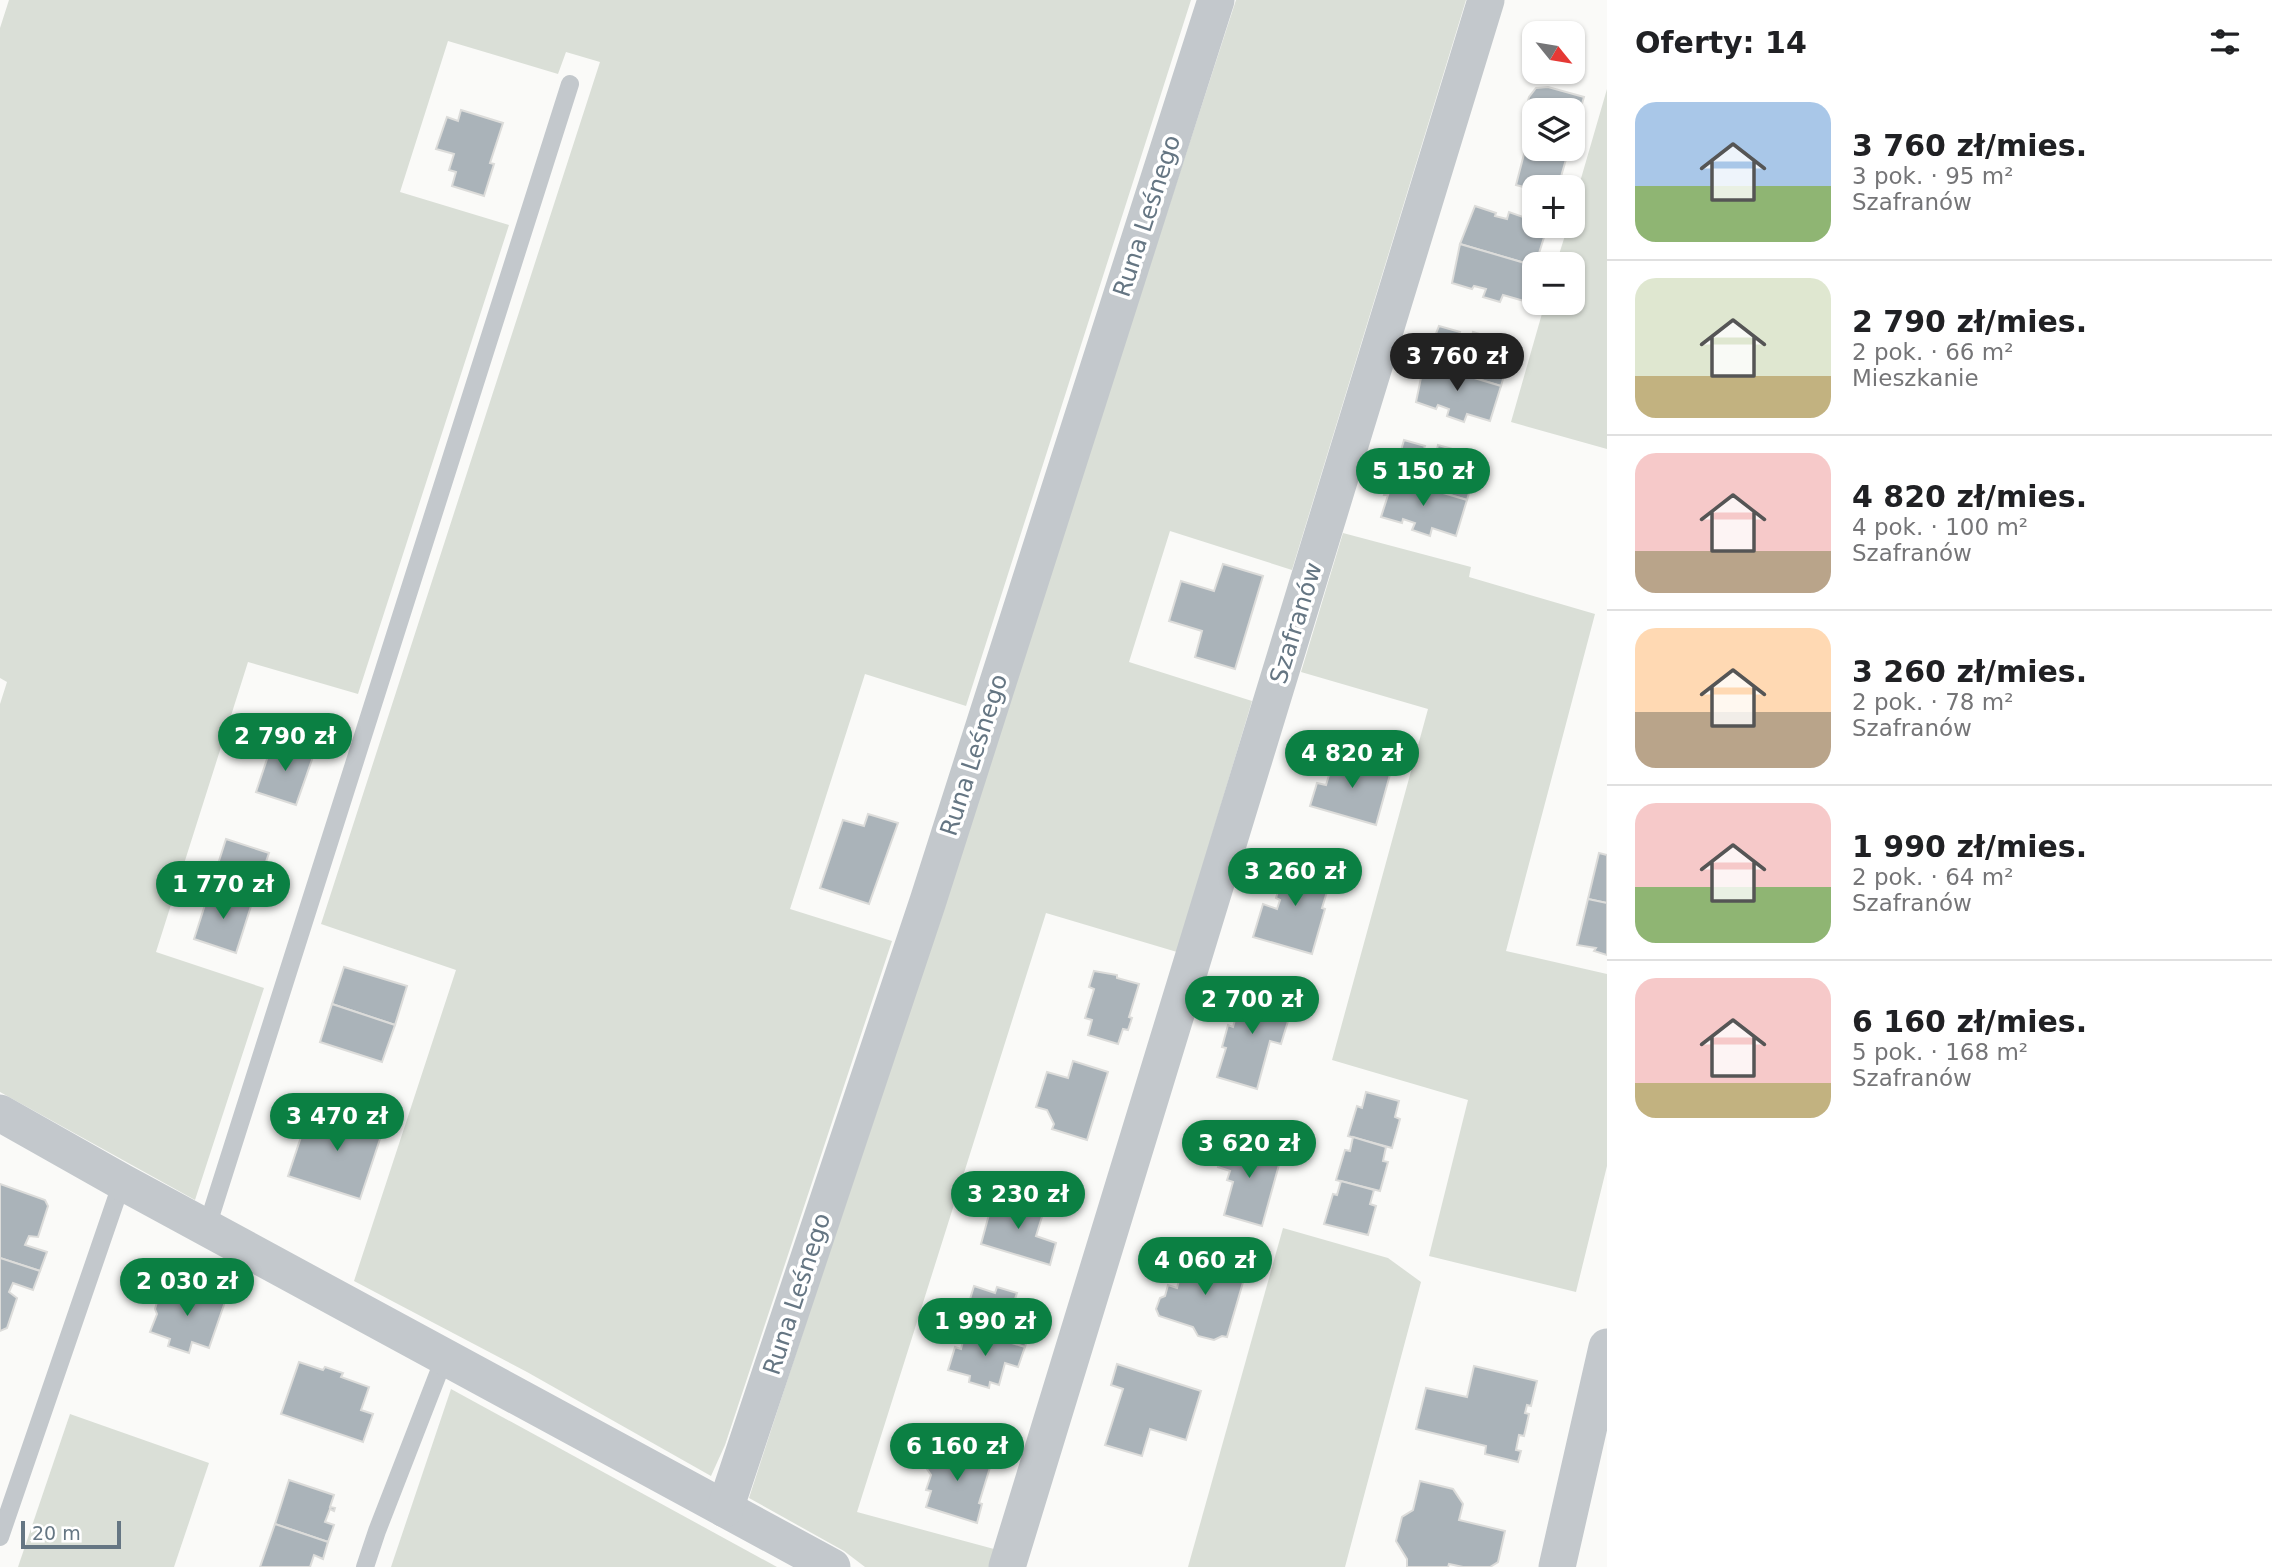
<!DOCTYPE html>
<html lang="pl">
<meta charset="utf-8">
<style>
body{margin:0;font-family:"DejaVu Sans",sans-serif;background:#f2f2f2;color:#202124;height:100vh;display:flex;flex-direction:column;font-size:26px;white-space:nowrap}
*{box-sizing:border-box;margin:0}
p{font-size:23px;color:#757577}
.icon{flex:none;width:38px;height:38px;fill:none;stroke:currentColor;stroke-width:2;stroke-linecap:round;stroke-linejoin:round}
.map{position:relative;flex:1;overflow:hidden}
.sheet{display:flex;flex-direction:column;background:#fff;width:665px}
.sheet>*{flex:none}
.needle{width:46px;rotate:120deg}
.fabs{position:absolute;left:1522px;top:21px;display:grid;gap:14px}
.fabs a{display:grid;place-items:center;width:63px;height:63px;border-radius:14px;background:#fff;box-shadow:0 2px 5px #0004;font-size:35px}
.scale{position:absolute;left:21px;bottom:18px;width:100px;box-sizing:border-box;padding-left:7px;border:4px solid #657683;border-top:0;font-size:19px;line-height:24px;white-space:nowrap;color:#657683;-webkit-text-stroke:5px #fff;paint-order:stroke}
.price{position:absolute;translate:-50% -60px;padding:0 16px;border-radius:24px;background:#0b8043;color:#fff;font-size:23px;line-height:46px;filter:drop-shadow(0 2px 4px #0008)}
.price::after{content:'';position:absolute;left:50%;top:42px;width:21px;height:16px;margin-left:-10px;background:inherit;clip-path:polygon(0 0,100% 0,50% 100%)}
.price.selected{background:#222;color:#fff}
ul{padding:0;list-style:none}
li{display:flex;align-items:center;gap:21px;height:175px;padding:0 28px}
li+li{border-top:2px solid #e0e0e0}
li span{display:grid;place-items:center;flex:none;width:196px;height:140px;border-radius:21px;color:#555}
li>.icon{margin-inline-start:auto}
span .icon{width:84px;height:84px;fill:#fffc;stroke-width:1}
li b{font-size:30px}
h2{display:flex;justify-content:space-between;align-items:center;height:84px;padding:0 28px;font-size:30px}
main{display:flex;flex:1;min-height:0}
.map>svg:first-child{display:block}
.green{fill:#dadfd7}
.building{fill:#aab3b9;stroke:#dcdcda;stroke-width:2}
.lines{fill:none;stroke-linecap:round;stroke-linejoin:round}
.service{stroke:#c3c8cc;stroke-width:18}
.minor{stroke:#c3c8cc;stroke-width:37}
.labels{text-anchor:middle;stroke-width:7;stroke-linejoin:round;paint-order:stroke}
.street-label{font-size:24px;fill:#657683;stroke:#fff}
</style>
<main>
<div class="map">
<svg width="1607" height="1567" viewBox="0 0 1607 1567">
<rect width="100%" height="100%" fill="#fafaf8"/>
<g class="green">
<path d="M 9,0 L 1191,0 L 966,706 L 865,674 L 790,909 L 892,941 L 725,1445 L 711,1476 L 527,1372 L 354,1281 L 456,970 L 321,924 L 600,62 L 566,52 L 558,74 L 448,41 L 400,192 L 509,225 L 358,694 L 248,662 L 156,952 L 264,988 L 195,1200 L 0,1092 L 0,704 L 7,682 L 0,678 L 0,28 Z"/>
<path d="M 1236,0 L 1466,0 L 1292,570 L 1170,531 L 1129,662 L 1252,701 L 1177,952 L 1046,913 L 857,1512 L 994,1549 L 989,1567 L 865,1567 L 844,1551 L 749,1498 Z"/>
<path d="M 1607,89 L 1607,449 L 1511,422 L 1545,303 L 1573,303 L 1573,264 L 1556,264 L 1568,226 L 1573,226 L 1573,206 Z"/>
<path d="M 1343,533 L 1471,567 L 1469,577 L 1595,614 L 1506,951 L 1607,974 L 1607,1166 L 1576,1292 L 1429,1256 L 1468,1100 L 1332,1060 L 1428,709 L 1301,672 Z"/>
<path d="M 1283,1228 L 1388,1258 L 1421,1282 L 1345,1567 L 1188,1567 Z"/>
<path d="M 451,1389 L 777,1567 L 391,1567 Z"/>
<path d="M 70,1414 L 209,1463 L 174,1567 L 18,1567 Z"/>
</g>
<g class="building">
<path d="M 1548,87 L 1584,97 L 1573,134 L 1573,110 L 1535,110 L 1535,149 L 1569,149 L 1558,187 L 1535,187 L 1535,190 L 1516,185 L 1533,119 L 1524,116 L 1529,97 L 1536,88 Z"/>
<path d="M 461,110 L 503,123 L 490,163 L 494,164 L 484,196 L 452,186 L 456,172 L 449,170 L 454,154 L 436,149 L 447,117 L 458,121 Z"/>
<path d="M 1475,206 L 1496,213 L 1495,216 L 1507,219 L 1509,212 L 1526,218 L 1524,225 L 1546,231 L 1535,266 L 1460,244 Z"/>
<path d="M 1460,244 L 1535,266 L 1524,301 L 1503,295 L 1500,302 L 1483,297 L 1486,289 L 1474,286 L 1472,289 L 1452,283 Z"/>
<path d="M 1439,326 L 1460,332 L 1459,335 L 1471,339 L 1473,332 L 1490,337 L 1488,344 L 1511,351 L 1501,386 L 1424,363 Z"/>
<path d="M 1424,363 L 1501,386 L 1490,421 L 1467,414 L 1464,422 L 1447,416 L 1449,409 L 1438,405 L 1436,409 L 1416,402 Z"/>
<path d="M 1404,440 L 1425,446 L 1424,449 L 1436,453 L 1438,445 L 1456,450 L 1454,458 L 1477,465 L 1467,500 L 1389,477 L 1395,460 L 1398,461 Z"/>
<path d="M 1389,477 L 1467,500 L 1456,536 L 1432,528 L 1430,536 L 1412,530 L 1415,523 L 1403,519 L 1402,523 L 1381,517 L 1388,495 L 1384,495 Z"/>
<path d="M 1223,564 L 1263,576 L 1235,669 L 1195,657 L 1202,631 L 1169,621 L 1181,581 L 1214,591 Z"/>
<path d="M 273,741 L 314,754 L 296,805 L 256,792 Z"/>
<path d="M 1334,755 L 1391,771 L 1376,825 L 1310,806 L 1317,783 L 1326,785 L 1329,775 L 1326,769 L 1329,758 Z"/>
<path d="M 868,814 L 898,823 L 869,904 L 820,888 L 843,820 L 864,826 Z"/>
<path d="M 226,839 L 269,853 L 252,903 L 210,889 Z"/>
<path d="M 1599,853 L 1607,855 L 1607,903 L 1588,899 Z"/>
<path d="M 1289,855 L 1318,864 L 1314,877 L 1330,882 L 1322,908 L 1325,909 L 1312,954 L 1253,937 L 1263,904 L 1277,909 L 1280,900 L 1276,898 Z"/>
<path d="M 210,889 L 252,903 L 236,953 L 194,939 Z"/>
<path d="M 1588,899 L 1607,903 L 1607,955 L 1594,951 L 1596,948 L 1577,945 Z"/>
<path d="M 344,967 L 407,986 L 395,1025 L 332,1004 Z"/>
<path d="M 1094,971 L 1117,975 L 1117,978 L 1139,984 L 1129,1017 L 1132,1018 L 1128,1030 L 1123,1029 L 1118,1044 L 1088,1035 L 1092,1020 L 1085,1018 L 1094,989 L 1089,987 Z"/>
<path d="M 1242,983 L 1262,989 L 1265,987 L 1273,989 L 1280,995 L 1274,1013 L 1289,1018 L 1281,1044 L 1270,1041 L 1257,1089 L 1217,1077 L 1226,1048 L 1222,1047 L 1228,1025 L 1233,1027 L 1239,1006 L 1235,1005 Z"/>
<path d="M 332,1004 L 395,1025 L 382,1062 L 320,1042 Z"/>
<path d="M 1073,1061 L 1108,1072 L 1087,1140 L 1052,1129 L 1054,1124 L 1047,1110 L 1036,1107 L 1047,1072 L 1068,1078 Z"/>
<path d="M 1366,1092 L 1399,1101 L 1395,1117 L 1400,1119 L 1392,1148 L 1348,1136 L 1357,1106 L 1362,1108 Z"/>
<path d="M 320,1106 L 384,1127 L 360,1199 L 288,1176 L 302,1134 L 310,1136 Z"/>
<path d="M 1353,1137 L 1386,1147 L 1383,1161 L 1388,1162 L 1380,1191 L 1336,1180 L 1345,1150 L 1350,1151 Z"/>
<path d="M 1226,1139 L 1282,1154 L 1262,1226 L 1224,1215 L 1233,1182 L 1227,1180 L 1230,1171 L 1218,1167 Z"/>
<path d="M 1341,1181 L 1374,1190 L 1370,1204 L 1376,1206 L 1368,1235 L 1324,1224 L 1333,1194 L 1337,1195 Z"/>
<path d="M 0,1184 L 45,1200 L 48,1206 L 38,1237 L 29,1236 L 25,1245 L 47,1252 L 40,1271 L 0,1258 Z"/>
<path d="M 1006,1195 L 1045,1207 L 1036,1236 L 1056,1243 L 1050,1265 L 981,1244 L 991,1207 L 1001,1211 Z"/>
<path d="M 1197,1250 L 1237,1262 L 1234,1276 L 1244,1279 L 1227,1337 L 1222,1336 L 1214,1340 L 1198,1336 L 1193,1327 L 1159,1316 L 1156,1309 L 1160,1298 L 1165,1296 L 1168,1285 L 1177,1288 L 1180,1276 L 1188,1278 Z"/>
<path d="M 0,1258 L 40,1271 L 33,1290 L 13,1283 L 9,1292 L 17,1298 L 7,1328 L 0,1331 Z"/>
<path d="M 167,1285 L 206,1298 L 208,1293 L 226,1299 L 209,1348 L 192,1342 L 189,1353 L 168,1346 L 170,1339 L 150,1332 L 157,1314 L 155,1309 L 157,1302 L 161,1300 Z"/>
<path d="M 974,1286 L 995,1293 L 997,1287 L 1017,1293 L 1015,1299 L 1024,1301 L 1017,1323 L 1031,1327 L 1025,1347 L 966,1329 L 972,1310 L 967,1309 Z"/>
<path d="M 966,1329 L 1025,1347 L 1018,1367 L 1005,1363 L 999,1385 L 990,1382 L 989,1388 L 969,1382 L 970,1376 L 948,1370 L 955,1347 L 961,1349 Z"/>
<path d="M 299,1362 L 323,1370 L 325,1367 L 343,1373 L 341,1377 L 369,1387 L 361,1410 L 373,1414 L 363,1442 L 281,1414 Z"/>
<path d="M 1117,1364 L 1201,1391 L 1186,1440 L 1150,1429 L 1142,1456 L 1105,1445 L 1123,1389 L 1111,1385 Z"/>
<path d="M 1474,1366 L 1537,1381 L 1531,1406 L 1527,1405 L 1525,1413 L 1529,1414 L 1524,1436 L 1519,1435 L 1516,1450 L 1521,1451 L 1518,1462 L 1485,1454 L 1486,1446 L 1416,1429 L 1426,1388 L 1467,1397 Z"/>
<path d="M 940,1445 L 959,1450 L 964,1447 L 972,1449 L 973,1455 L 992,1461 L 979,1503 L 982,1504 L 977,1523 L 926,1507 L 931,1491 L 926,1490 L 931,1475 L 927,1469 L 929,1462 L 935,1460 Z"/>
<path d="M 289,1480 L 334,1495 L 330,1507 L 335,1508 L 334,1511 L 330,1509 L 325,1522 L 334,1525 L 328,1542 L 275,1524 Z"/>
<path d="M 1420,1481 L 1453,1489 L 1463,1504 L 1459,1520 L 1505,1531 L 1498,1562 L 1490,1567 L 1463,1567 L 1449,1564 L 1448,1567 L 1407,1567 L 1407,1559 L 1396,1541 L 1402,1517 L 1413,1510 Z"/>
<path d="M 275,1524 L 328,1542 L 323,1559 L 314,1555 L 310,1567 L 260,1567 Z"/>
</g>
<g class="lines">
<g class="service">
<path d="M 207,1227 L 570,84"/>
<path d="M 0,1537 L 122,1182"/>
<path d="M 365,1567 L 377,1531 L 445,1356"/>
</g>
<g class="minor">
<path d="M 0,1113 L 122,1182 L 832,1567"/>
<path d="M 725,1509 L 928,901 L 1216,0"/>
<path d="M 1007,1567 L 1486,0"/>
<path d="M 1557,1567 L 1607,1347"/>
</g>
</g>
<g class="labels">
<g class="street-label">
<text transform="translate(1147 216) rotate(-72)" y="8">Runa Leśnego</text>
<text transform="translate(1296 623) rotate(-73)" y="8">Szafranów</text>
<text transform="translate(974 755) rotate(-72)" y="8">Runa Leśnego</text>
<text transform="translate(797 1294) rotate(-72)" y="8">Runa Leśnego</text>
</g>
</g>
</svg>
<div class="fabs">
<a><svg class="needle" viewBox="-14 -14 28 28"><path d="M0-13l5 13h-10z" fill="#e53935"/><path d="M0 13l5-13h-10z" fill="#757577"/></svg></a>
<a><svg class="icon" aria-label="layers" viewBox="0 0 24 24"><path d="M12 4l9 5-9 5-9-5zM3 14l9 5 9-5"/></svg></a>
<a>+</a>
<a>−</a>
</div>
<div class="scale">20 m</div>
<b class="price selected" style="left:1457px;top:393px">3 760 zł</b>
<b class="price" style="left:1423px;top:508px">5 150 zł</b>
<b class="price" style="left:285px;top:773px">2 790 zł</b>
<b class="price" style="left:1352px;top:790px">4 820 zł</b>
<b class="price" style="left:1295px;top:908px">3 260 zł</b>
<b class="price" style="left:223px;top:921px">1 770 zł</b>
<b class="price" style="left:1252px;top:1036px">2 700 zł</b>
<b class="price" style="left:337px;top:1153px">3 470 zł</b>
<b class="price" style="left:1249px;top:1180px">3 620 zł</b>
<b class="price" style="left:1018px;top:1231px">3 230 zł</b>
<b class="price" style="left:1205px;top:1297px">4 060 zł</b>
<b class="price" style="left:187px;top:1318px">2 030 zł</b>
<b class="price" style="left:985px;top:1358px">1 990 zł</b>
<b class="price" style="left:957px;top:1483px">6 160 zł</b>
</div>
<section class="sheet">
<h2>Oferty: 14<svg class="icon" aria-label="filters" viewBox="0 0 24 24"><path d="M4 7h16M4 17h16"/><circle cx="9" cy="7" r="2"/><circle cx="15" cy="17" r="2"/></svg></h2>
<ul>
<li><span style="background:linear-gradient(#a9c7e8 60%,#8fb573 0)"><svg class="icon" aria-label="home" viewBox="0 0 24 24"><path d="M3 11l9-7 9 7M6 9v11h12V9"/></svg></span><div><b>3 760 zł/mies.</b><p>3 pok. · 95 m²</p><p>Szafranów</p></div></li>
<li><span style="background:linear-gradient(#dfe7d0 70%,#c2b280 0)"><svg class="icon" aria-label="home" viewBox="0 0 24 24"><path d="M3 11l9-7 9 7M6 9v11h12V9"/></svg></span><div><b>2 790 zł/mies.</b><p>2 pok. · 66 m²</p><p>Mieszkanie</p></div></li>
<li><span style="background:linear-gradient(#f6c9c9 70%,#b9a48a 0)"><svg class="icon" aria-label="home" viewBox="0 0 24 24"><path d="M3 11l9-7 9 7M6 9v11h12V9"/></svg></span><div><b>4 820 zł/mies.</b><p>4 pok. · 100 m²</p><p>Szafranów</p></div></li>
<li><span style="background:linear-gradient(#ffd9b3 60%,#b9a48a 0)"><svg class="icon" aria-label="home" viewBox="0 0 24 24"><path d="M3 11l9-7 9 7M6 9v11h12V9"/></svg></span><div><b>3 260 zł/mies.</b><p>2 pok. · 78 m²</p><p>Szafranów</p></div></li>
<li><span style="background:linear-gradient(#f6c9c9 60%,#8fb573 0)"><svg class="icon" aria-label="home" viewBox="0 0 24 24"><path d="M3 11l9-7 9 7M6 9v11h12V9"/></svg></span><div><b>1 990 zł/mies.</b><p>2 pok. · 64 m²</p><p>Szafranów</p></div></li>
<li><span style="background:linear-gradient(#f6c9c9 75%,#c2b280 0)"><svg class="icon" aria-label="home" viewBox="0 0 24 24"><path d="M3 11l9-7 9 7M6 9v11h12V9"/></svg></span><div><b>6 160 zł/mies.</b><p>5 pok. · 168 m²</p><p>Szafranów</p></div></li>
</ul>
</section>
</main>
